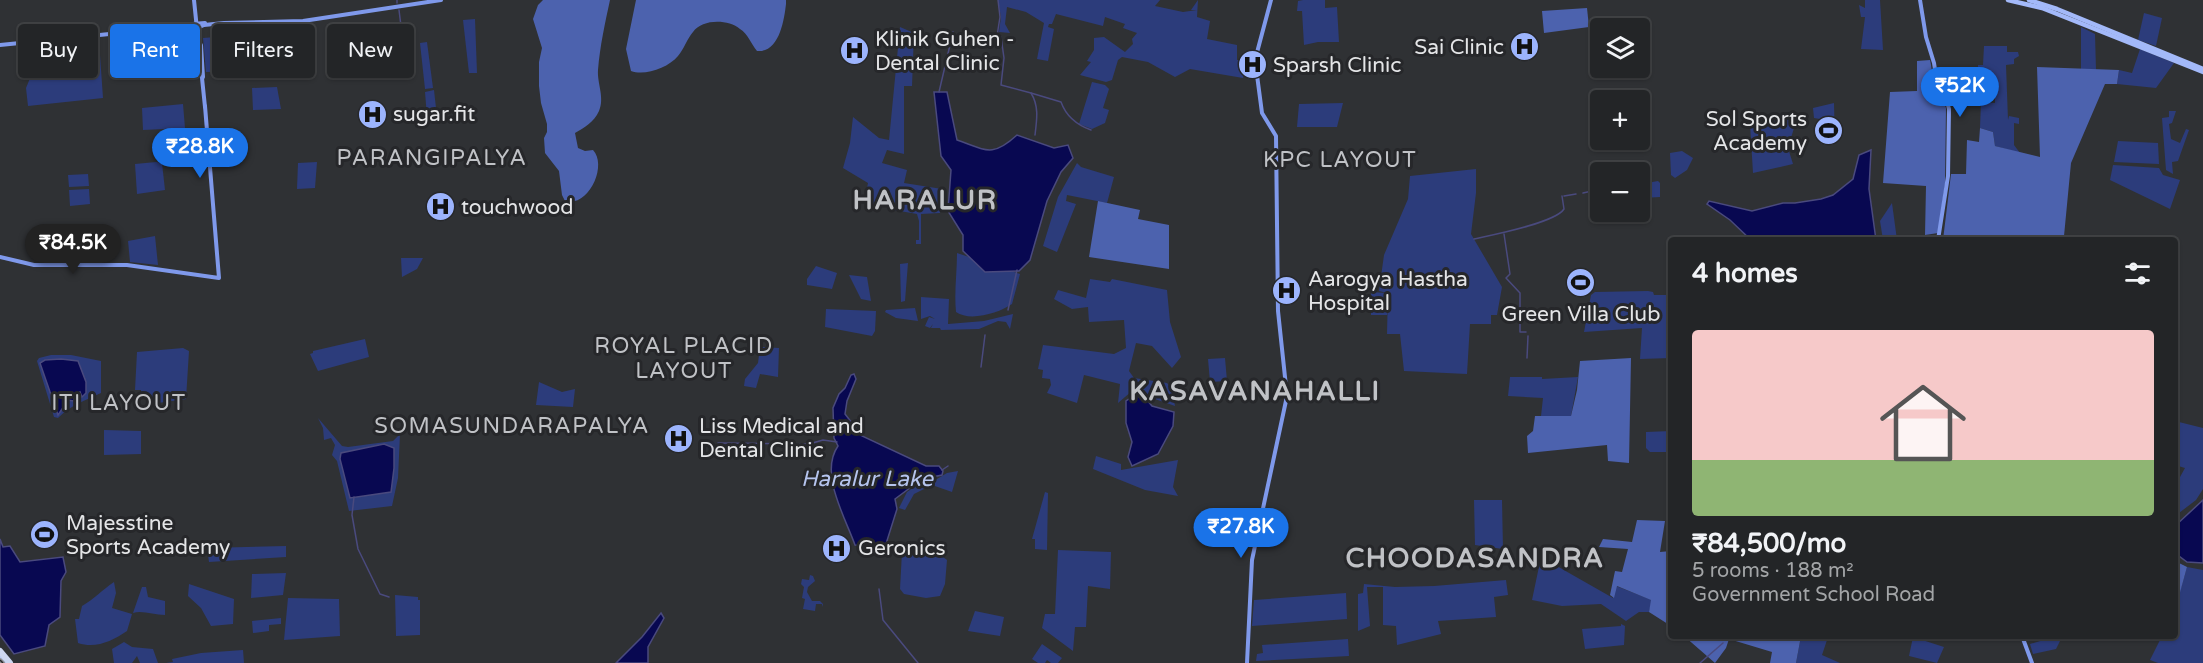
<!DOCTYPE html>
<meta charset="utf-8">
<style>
body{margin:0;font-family:"Varela Round",sans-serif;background:#2f3133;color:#f1f3f6;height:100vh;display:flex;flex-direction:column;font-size:22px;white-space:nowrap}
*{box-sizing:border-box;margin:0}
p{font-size:20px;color:#a3a5a7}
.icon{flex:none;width:33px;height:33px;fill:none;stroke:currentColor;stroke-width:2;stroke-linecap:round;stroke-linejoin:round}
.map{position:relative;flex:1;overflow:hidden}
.details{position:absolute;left:1668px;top:237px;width:510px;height:402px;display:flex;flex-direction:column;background:#232527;border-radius:6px;box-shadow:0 2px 4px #0004,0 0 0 2px #404244}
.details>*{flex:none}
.banner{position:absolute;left:18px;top:24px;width:570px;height:54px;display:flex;gap:12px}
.fabs{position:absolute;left:1590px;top:18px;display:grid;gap:12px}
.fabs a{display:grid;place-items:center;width:60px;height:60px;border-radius:6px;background:#232527;box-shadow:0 2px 4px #0004,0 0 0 2px #404244;font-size:30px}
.price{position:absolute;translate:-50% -51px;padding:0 14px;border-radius:21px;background:#1a73e8;color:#fff;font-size:20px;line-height:39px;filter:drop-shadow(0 2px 3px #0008)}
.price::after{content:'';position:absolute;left:50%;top:36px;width:18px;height:14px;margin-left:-9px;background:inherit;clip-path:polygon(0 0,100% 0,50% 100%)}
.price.on{background:#222;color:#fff}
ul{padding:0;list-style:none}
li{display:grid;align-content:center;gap:12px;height:318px;padding:0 24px}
li span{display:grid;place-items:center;height:186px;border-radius:6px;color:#555}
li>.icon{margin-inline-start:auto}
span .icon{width:108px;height:108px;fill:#fffc;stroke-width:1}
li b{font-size:26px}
h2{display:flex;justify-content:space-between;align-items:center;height:72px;padding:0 24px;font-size:26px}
.pill{padding:0 21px;border-radius:6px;background:#232527;box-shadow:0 2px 4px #0004,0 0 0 2px #404244;font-size:21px;line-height:54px}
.pill.on{background:#1a73e8;color:#fff}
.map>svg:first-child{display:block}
.green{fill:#2c3c7b}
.forest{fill:#4c62ae}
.water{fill:#080851;stroke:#4a4a7e;stroke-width:1.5}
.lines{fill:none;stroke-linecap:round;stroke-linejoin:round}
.stream{stroke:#4a4a7e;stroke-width:1.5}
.secondary{stroke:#7f99eb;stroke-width:4}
.primary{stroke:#a3b9f9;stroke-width:4.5}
.trunk{stroke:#b8c8f4;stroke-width:5}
.motorway{stroke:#cdd6f0;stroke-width:6}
.rail-casing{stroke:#919395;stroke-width:4}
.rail{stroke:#26272a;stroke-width:1.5;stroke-dasharray:4.5;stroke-linecap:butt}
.labels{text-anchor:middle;stroke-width:6;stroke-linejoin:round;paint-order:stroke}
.poi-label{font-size:21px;fill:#e4e5e7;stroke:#26272a;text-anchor:start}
.neighbourhood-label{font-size:22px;letter-spacing:1.5px;fill:#c0c2c6;stroke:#26272a}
.water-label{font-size:22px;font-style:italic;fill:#b5c4ee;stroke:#26272a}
.district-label{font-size:27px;font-weight:bold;letter-spacing:1.5px;fill:#c0c2c6;stroke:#26272a}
</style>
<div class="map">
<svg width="2203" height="663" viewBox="0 0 2203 663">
<rect width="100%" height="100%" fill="#2f3134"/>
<g class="green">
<path d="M 998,0 L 1160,0 L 1155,6 L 1183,12 L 1197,10 L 1191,10 L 1198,0 L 1197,17 L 1210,21 L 1207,39 L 1237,45 L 1237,60 L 1247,61 L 1243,78 L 1190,69 L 1175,77 L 1148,62 L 1122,57 L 1118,60 L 1112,80 L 1106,82 L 1080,75 L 1091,62 L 1087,61 L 1094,50 L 1094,38 L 1104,37 L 1125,52 L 1133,44 L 1132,39 L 1137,33 L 1123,28 L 1125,24 L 1105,17 L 1103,26 L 1056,14 L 1052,24 L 1049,24 L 1048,27 L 1054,29 L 1048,61 L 1037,59 L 1044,23 L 1026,12 L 1007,7 L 1005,24 L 1010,33 L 999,32 L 1001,17 Z"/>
<path d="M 1303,0 L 1325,0 L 1325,8 L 1337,7 L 1339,42 L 1318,42 L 1304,45 L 1302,11 L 1297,11 L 1298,1 Z"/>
<path d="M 1865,0 L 1880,0 L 1883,50 L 1861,49 L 1865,17 L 1861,17 L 1859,5 L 1865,8 Z"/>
<path d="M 2144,13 L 2162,18 L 2156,46 L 2138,40 Z"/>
<path d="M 475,19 L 477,73 L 469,73 L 463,20 Z"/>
<path d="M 258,25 L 264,47 L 284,52 L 288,70 L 206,72 L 203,38 L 216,37 L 215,27 Z"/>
<path d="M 900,27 L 914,33 L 912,86 L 904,86 L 904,154 L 887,150 L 882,163 L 907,170 L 904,183 L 942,189 L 940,213 L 921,214 L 921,244 L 916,244 L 916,240 L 919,240 L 919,221 L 917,214 L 894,210 L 882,198 L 878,208 L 864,203 L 868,183 L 843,168 L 850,143 L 853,117 L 879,138 L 889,140 Z"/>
<path d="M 2081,27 L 2095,34 L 2096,70 L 2081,69 Z"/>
<path d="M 427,42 L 433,88 L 425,89 L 420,43 Z"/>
<path d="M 1984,46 L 2007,46 L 2007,52 L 2018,52 L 2019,56 L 2014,59 L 2014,64 L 2006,65 L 2008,120 L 2009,116 L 2019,118 L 2019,124 L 2014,123 L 2014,145 L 2020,153 L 1995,146 L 1993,132 L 1980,128 L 1981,102 L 1995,103 L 1995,78 L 1982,82 L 1982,73 L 1978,73 L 1978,81 L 1971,78 L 1978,71 L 1978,65 L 1983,65 Z"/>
<path d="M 2140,49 L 2174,63 L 2156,88 L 2117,84 L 2119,70 L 2132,73 Z"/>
<path d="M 100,55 L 103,98 L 28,106 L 26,88 L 33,71 L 32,62 Z"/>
<path d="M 1092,82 L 1105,85 L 1109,89 L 1103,108 L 1109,110 L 1105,123 L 1092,129 L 1079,124 Z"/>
<path d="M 277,87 L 281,109 L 253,110 L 252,88 Z"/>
<path d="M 434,90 L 437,117 L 427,117 L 425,92 Z"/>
<path d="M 1343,103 L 1337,127 L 1297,127 L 1299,104 Z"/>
<path d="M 1834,103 L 1835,144 L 1821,144 L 1820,119 L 1814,118 L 1813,108 Z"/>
<path d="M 183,104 L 185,128 L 143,130 L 142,108 Z"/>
<path d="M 2169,111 L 2176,111 L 2172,123 L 2169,124 L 2171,139 L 2180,143 L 2186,129 L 2189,130 L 2178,161 L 2172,162 L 2173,174 L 2166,170 L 2162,118 L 2169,117 Z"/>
<path d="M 1797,118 L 1788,148 L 1793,164 L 1753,173 L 1750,124 Z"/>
<path d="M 2118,141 L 2158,143 L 2159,164 L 2114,162 Z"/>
<path d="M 1682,151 L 1693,158 L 1687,170 L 1675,178 L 1671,175 L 1670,153 Z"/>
<path d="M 156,162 L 162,163 L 165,190 L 137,194 L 135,164 Z"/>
<path d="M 317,162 L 315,188 L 297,189 L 298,163 Z"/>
<path d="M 1077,163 L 1081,167 L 1114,177 L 1107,203 L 1067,195 L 1066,201 L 1076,204 L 1057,252 L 1043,246 L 1058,197 Z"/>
<path d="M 2113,165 L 2159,168 L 2163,175 L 2180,180 L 2170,209 L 2110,180 Z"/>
<path d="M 1476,169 L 1476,193 L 1471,234 L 1502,287 L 1497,315 L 1491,315 L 1491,324 L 1470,324 L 1467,374 L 1404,371 L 1400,334 L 1387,334 L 1388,292 L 1387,315 L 1371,315 L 1371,304 L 1382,304 L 1371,302 L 1371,292 L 1387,293 L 1379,291 L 1384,255 L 1408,199 L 1410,176 Z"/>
<path d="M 88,174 L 89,186 L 69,187 L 68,175 Z"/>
<path d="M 1658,181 L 1660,183 L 1660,197 L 1642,198 L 1641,184 Z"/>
<path d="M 89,189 L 90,204 L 70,206 L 69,190 Z"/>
<path d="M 1892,203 L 1897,240 L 1883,240 L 1880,221 Z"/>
<path d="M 155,236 L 158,265 L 130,262 L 128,241 Z"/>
<path d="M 957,253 L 1020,274 L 1012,304 C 999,313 970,322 956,312 C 954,292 957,273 957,253 Z"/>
<path d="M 401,258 L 423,258 L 417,269 L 402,277 Z"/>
<path d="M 908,263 L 905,301 L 901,302 L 900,264 Z"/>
<path d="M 816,266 L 837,273 L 832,289 L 807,285 L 807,279 Z"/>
<path d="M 849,275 L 867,277 L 871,301 L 861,299 Z"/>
<path d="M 1090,279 L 1110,282 L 1112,279 L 1167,290 L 1170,322 L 1181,357 L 1172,368 L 1152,346 L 1136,343 L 1129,371 L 1134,378 L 1167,383 L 1180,397 L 1180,400 L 1174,401 L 1175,406 L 1132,391 L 1118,403 L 1120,384 L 1084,375 L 1077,403 L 1047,393 L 1051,385 L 1050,379 L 1042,378 L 1043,370 L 1038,369 L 1043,345 L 1114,354 L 1126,348 L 1124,320 L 1089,322 L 1088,307 L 1072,309 L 1054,299 L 1058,290 L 1086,298 Z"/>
<path d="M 1648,291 L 1653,292 L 1654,295 L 1671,295 L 1671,358 L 1640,359 L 1642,328 L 1584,332 L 1591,295 L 1595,292 Z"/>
<path d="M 921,297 L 949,299 L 948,324 L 984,321 L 1013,314 L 1010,329 L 1006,322 L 998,321 L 979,329 L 941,330 L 940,328 L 931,328 L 933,324 L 930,328 L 925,326 L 929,317 L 935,319 L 930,316 L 921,319 Z"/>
<path d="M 915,308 L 918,321 L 896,318 L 885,312 L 886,310 Z"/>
<path d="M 826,309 L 876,311 L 875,331 L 872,336 L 825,327 Z"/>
<path d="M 365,339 L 369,357 L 318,371 L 310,354 L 313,353 L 313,351 Z"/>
<path d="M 760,347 L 779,348 L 778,377 L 760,374 L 756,388 L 744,386 L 745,379 L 758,363 Z"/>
<path d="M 183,348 L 189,351 L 186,399 L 151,404 L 151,396 L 141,397 L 141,390 L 135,390 L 137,352 Z"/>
<path d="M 51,355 L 71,355 L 101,361 L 101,393 C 84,401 71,405 58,418 L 54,417 L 37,361 L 39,358 Z"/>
<path d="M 1225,358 L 1227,381 L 1210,382 L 1208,359 Z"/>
<path d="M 1510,377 L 1542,377 L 1542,379 L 1578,377 L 1571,416 L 1541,416 L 1543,398 L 1508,396 Z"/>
<path d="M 539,382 L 562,392 L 575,389 L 573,407 L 536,405 Z"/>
<path d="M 318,418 L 342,446 L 348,447 L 393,441 L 400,434 L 398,478 L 392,506 L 349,511 L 337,461 L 332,455 L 335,445 L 331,438 L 324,440 L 323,428 Z"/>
<path d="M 2175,421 L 2203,428 L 2203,489 L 2196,500 L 2175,516 L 2175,486 L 2185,468 L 2175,465 Z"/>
<path d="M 104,430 L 141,431 L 141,454 L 104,455 Z"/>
<path d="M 1671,431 L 1671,452 L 1650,452 L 1646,448 L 1646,432 Z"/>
<path d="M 1096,456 L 1121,464 L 1121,470 L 1178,460 L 1173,487 L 1178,496 L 1145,490 L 1093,469 Z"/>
<path d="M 958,471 L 952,492 L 932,485 L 914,494 L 905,510 L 899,508 L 907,492 L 923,481 L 937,479 L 947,473 Z"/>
<path d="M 1045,492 L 1048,493 L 1047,550 L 1035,549 L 1035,539 L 1032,539 Z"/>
<path d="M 1474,500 L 1502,500 L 1503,549 L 1475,545 Z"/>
<path d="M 55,525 L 57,542 L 35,544 L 34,527 Z"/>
<path d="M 286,546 L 286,557 L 209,562 L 207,548 Z"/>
<path d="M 914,549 L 939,554 L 947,560 L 945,584 L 940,596 L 926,598 L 904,594 L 900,589 L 902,552 Z"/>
<path d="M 1058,550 L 1111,552 L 1110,589 L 1088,586 L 1086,627 L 1075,627 L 1073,651 L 1042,628 L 1045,614 L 1055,614 Z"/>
<path d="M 1541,557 L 1613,598 L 1616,586 L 1652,600 L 1649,612 L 1639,612 L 1626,621 L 1601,604 L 1562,606 L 1532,600 Z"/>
<path d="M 2187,567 L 2203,570 L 2203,663 L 2158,663 L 2150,660 L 2162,636 L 2175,636 L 2175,609 Z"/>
<path d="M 286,573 L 283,595 L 251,598 L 252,574 Z"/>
<path d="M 810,575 L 813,576 L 815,581 L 808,587 L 807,592 L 812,601 L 820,601 L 823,604 L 822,607 L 822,604 L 816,604 L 815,611 L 803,609 L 805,599 L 802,598 L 804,587 L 801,584 L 802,579 L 809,580 Z"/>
<path d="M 1506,580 L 1508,595 L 1494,597 L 1496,617 L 1438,621 L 1441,634 L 1397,645 L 1396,626 L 1383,625 L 1383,587 L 1367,587 L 1370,626 L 1358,631 L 1358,594 L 1363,593 L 1364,584 L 1395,587 L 1434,586 Z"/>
<path d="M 114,582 L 116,593 L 112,608 L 132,614 L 127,631 C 112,641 96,649 78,643 L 75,619 L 79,619 L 82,606 C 94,599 102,590 114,582 Z"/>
<path d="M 189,584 L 234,599 L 233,624 L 211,626 L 201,608 L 188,596 Z"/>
<path d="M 142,587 L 146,587 L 148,597 L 165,601 L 165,615 C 154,615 142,610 133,613 Z"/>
<path d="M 1346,593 L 1347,619 L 1252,626 L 1254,600 Z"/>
<path d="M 395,595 L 418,597 L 418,600 L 420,600 L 420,635 L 396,636 Z"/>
<path d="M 288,598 L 339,599 L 340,636 L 284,640 Z"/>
<path d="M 975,611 L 1004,617 L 1000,636 L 968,631 Z"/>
<path d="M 281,618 L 281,624 L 269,625 L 269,631 L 253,633 L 252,621 Z"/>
<path d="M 1621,624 L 1625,626 L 1624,645 L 1585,649 L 1582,629 L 1621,626 Z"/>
<path d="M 1801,636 L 1817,636 L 1827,640 L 1822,655 L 1840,663 L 1796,663 Z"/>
<path d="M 2057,636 L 2065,636 L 2065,640 L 2060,641 L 2056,649 L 2033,654 L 2030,644 Z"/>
<path d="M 1913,637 L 1944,647 L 1937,663 L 1909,656 Z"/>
<path d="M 1348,639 L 1349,656 L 1256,661 L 1257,654 L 1263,653 L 1262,645 Z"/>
<path d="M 124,642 L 132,647 L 153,649 L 158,663 L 140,663 L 137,656 L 132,663 L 114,663 L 112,649 Z"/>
<path d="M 1042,644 L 1062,658 L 1058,663 L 1051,663 L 1047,660 L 1045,663 L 1038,663 L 1032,659 Z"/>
<path d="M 243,650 L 244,663 L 166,663 L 173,662 L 172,659 L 201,653 Z"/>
</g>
<g class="forest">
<path d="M 543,0 L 610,0 C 605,23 600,46 598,70 C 597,83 605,98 599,111 C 594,122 584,128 575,133 L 578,148 L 585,151 L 593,150 C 608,166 588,208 565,201 L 562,195 L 559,171 L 545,153 L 544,138 L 547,132 L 547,124 L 541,103 L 539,86 L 539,62 L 542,48 L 533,19 L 538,5 Z"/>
<path d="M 636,0 L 786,0 L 786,4 C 784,21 779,53 757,51 C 751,44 748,34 740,29 C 728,19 702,19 693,32 C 687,39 684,49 678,56 C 668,68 645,76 631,71 L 626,49 Z"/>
<path d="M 1587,8 L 1589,27 L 1544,33 L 1542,11 Z"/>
<path d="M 1930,60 C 1932,68 1932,78 1935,85 C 1938,94 1943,99 1946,108 L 1945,184 L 1938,233 L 1925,235 L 1926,186 L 1883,183 L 1890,92 L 1917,91 L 1917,61 Z"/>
<path d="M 2037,67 L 2119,70 L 2117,84 L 2105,84 L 2071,163 L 2064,236 L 2073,240 L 1943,240 L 1951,174 L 1966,174 L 1967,140 L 1979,142 L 1980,128 L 1993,132 L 1995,146 L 2040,157 Z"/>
<path d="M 1098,201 L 1140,210 L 1138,219 L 1169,225 L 1169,269 L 1089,257 Z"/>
<path d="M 1631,358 L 1629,463 L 1608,461 L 1607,445 L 1528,453 L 1527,436 L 1533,431 L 1535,416 L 1571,416 L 1577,390 L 1580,361 Z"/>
<path d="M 1637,520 L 1665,521 L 1660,552 L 1671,551 L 1671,626 L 1649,612 L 1651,600 L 1617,586 L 1614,598 L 1610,595 L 1615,571 L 1622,572 L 1628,549 L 1599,547 L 1603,539 L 1632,542 Z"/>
<path d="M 2175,561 L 2187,567 L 2176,607 L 2175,606 Z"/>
<path d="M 1684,636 L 1801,636 L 1796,663 L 1770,663 L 1772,652 L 1729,639 L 1726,648 L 1715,663 Z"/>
</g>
<g class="water">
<path d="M 934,92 L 947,92 L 957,140 C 986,150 992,158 1017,135 L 1054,148 L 1068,145 L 1073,158 L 1061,172 L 1047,201 L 1030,260 L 1019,271 L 985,272 L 963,251 L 963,235 L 948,211 L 951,170 L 941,156 Z"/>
<path d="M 1871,150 L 1869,189 L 1876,240 L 1751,240 L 1730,220 L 1707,204 L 1709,201 L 1752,211 L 1783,203 L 1795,203 L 1821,199 L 1833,195 L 1853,179 L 1859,155 Z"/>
<path d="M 61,359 L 78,361 L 86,382 L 86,393 L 82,397 L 80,392 L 76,395 L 73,393 L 74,401 L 68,400 L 58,415 L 40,363 L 45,360 Z"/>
<path d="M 854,374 L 856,379 L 847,401 L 845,414 L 862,436 L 926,466 L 939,466 L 943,471 L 942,475 L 922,479 L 895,499 L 897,509 L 885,547 L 855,545 C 845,517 819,473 838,446 L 834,438 L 833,408 L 839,394 L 845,388 L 851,375 Z"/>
<path d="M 1135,395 L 1147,400 L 1152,406 L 1174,412 L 1173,426 L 1158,454 L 1132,466 L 1128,457 L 1132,442 L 1126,423 L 1126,401 Z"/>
<path d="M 384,444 L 394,448 L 394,468 L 391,492 L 350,498 L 340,459 L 341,453 Z"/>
<path d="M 2203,500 L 2203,563 L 2187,562 L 2175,553 L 2175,526 Z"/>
<path d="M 0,539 L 3,547 L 10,546 L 20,562 L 63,557 L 66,572 L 61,581 L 60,617 L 49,625 L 45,646 L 14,654 L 0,635 Z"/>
<path d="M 661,613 L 664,618 L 648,647 L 648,663 L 616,663 L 642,637 Z"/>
</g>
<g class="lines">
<g class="stream">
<path d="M 397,0 L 397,3"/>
<path d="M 998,0 L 1000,17 L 997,36 L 1001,37 L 1004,58 L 1001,85 L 1031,93 C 1039,106 1037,119 1035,135"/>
<path d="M 399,10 L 401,26"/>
<path d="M 939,92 L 953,32"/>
<path d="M 1031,93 L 1061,102 C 1066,116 1077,125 1091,130"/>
<path d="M 1606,172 L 1609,171"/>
<path d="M 1595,177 L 1600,175"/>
<path d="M 1583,193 L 1592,191"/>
<path d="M 1564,196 L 1576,194"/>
<path d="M 1504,234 L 1510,274 L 1506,278 L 1520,293 L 1520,312"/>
<path d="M 1474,239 C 1492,235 1555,223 1564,209 L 1562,196"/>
<path d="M 1008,310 L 1017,270"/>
<path d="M 1520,322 L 1520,314"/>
<path d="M 1520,324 L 1520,332 L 1526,332"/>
<path d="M 1527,358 L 1528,336"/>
<path d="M 981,367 L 985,335"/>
<path d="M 718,443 L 809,444 L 823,440 L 837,442"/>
<path d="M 942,470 L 948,466"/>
<path d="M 354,497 L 352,515 L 358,549 L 380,594 L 389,597"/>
<path d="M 879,589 L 883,620 L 918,663"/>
<path d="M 1700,663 L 1723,643"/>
</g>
<g class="secondary">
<path d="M 194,0 L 205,107"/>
<path d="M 1920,0 L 1926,37 L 1934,63 L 1937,82 L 1946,97 L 1949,109 L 1948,176 L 1938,240"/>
<path d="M 180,25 L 205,23"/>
<path d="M 0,45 L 179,27 L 195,29 L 204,25 L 224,23 L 303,21 L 441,0"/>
<path d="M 201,45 L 203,77"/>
<path d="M 0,257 L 34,265 L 127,265 L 219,278 L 205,106"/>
<path d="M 2022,636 L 2032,663"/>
<path d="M 1247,663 L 1252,560 L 1287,396 L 1278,311 L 1276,136 L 1262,113 L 1255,60 L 1271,0"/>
</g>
<g class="primary">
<path d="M 2008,0 L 2042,8 L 2203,72"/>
<path d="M 2029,0 L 2057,9 L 2203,69"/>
</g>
<path class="trunk" d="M 0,657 L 5,663"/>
<path class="motorway" d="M 0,651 L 10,663"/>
<defs>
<path id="rail" d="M 0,660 L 3,663"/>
</defs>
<use href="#rail" class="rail-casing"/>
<use href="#rail" class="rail"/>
</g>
<defs>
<symbol id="hospital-disc" viewBox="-11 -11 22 22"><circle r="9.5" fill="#9cb4fd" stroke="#26272a"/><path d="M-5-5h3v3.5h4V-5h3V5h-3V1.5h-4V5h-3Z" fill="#111"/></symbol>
<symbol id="stadium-disc" viewBox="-11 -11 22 22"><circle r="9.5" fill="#9cb4fd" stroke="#26272a"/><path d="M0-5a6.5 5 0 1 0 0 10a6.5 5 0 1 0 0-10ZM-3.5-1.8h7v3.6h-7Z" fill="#111"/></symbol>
</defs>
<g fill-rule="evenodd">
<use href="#hospital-disc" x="1508" y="30" width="33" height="33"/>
<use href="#hospital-disc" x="838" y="34" width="33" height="33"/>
<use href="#hospital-disc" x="1236" y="48" width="33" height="33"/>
<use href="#hospital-disc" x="356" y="98" width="33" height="33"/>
<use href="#stadium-disc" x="1812" y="114" width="33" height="33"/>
<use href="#hospital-disc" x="424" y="190" width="33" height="33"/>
<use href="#stadium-disc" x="1564" y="266" width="33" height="33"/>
<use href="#hospital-disc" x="1270" y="274" width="33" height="33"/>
<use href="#hospital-disc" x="662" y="422" width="33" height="33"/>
<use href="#stadium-disc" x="28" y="518" width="33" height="33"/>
<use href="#hospital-disc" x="820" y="532" width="33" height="33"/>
</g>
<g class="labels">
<g class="poi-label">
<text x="875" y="46">Klinik Guhen -<tspan x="875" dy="24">Dental Clinic</tspan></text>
<text x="1504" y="54" text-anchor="end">Sai Clinic</text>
<text x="1273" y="72">Sparsh Clinic</text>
<text x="393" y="121">sugar.fit</text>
<text x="1807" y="126" text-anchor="end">Sol Sports<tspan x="1807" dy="24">Academy</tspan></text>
<text x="461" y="214">touchwood</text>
<text x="1308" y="286">Aarogya Hastha<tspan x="1308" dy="24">Hospital</tspan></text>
<text x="1581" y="321" text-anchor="middle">Green Villa Club</text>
<text x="699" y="433">Liss Medical and<tspan x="699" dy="24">Dental Clinic</tspan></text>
<text x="66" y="530">Majesstine<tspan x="66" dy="24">Sports Academy</tspan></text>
<text x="858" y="555">Geronics</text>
</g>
<g class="neighbourhood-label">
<text x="432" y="165">PARANGIPALYA</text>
<text x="1340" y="167">KPC LAYOUT</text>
<text x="684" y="353">ROYAL PLACID<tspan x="684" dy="25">LAYOUT</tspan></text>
<text x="119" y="410">ITI LAYOUT</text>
<text x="512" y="433">SOMASUNDARAPALYA</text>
</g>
<g class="water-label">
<text x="867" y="486">Haralur Lake</text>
</g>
<g class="district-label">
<text x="925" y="209">HARALUR</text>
<text x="1255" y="400">KASAVANAHALLI</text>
<text x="1475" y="567">CHOODASANDRA</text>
</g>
</g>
</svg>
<div class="fabs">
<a><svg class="icon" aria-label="layers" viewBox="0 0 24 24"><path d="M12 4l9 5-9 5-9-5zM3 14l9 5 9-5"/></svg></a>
<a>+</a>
<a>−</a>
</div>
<b class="price" style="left:1960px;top:118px">₹52K</b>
<b class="price" style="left:200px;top:179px">₹28.8K</b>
<b class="price on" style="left:73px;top:275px">₹84.5K</b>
<b class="price" style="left:1241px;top:559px">₹27.8K</b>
<div class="banner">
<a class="pill">Buy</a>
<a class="pill on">Rent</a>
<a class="pill">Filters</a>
<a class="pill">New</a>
</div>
<section class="details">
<h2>4 homes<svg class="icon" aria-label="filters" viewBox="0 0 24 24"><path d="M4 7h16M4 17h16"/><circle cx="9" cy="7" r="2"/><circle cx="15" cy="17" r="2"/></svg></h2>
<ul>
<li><span style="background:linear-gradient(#f6c9c9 70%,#8fb573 0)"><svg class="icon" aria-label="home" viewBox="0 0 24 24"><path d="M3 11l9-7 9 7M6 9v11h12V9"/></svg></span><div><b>₹84,500/mo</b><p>5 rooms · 188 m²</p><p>Government School Road</p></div></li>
</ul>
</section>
</div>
